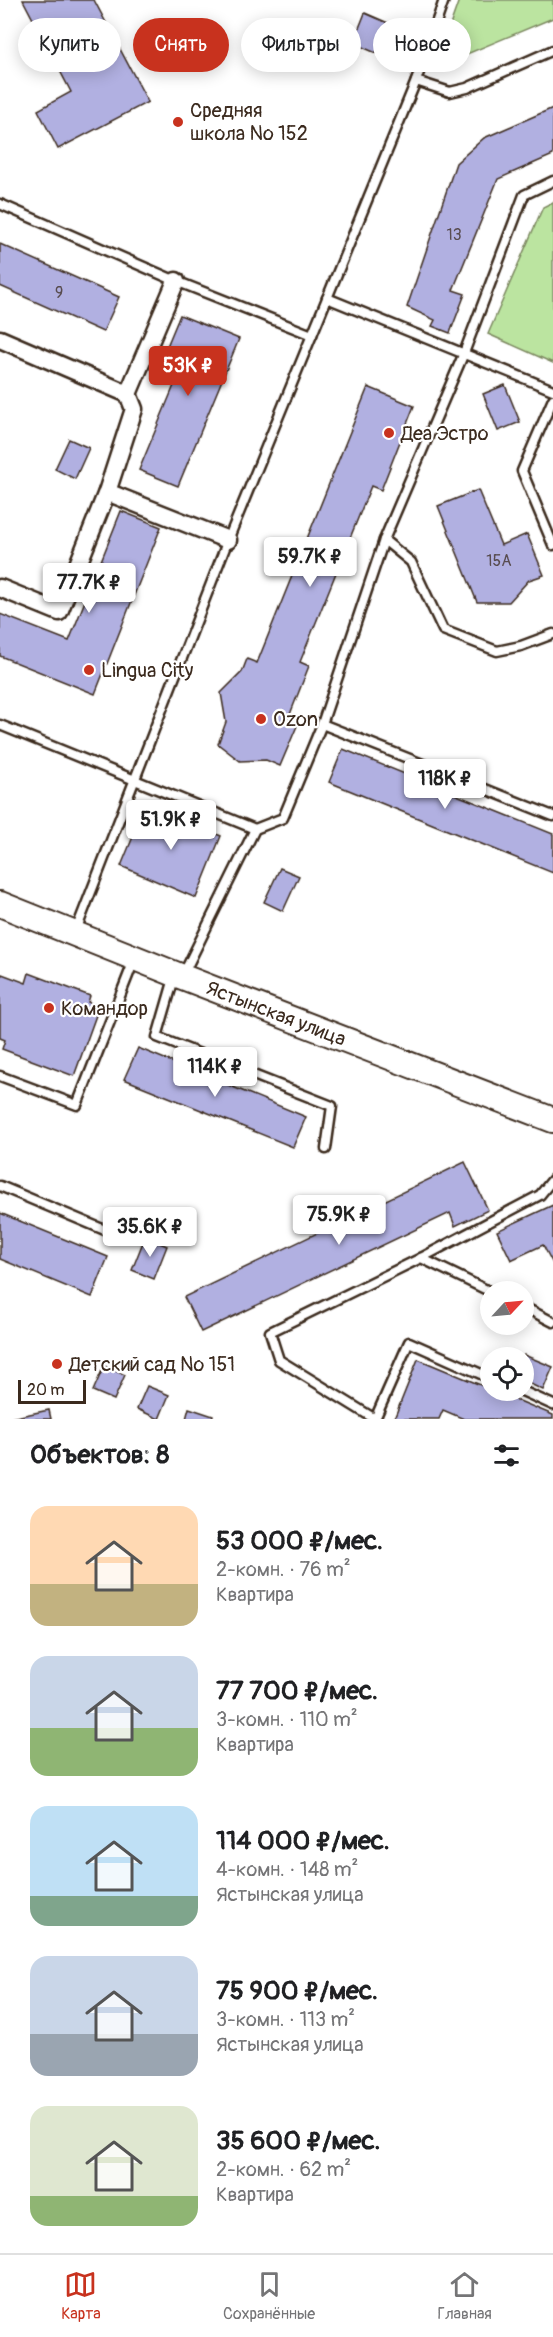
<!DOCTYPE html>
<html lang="ru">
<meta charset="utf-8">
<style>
body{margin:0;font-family:Pangolin,sans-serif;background:#f6f6f6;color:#202124;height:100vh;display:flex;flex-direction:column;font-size:22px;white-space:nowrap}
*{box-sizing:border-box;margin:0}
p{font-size:20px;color:#757577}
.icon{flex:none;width:33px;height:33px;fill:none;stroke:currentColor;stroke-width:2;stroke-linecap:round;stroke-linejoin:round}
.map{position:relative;height:1419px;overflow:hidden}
.sheet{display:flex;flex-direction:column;background:#fff;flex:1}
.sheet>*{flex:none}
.hud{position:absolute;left:18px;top:18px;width:518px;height:54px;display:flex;gap:12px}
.needle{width:39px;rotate:64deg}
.controls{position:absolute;left:480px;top:1281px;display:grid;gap:12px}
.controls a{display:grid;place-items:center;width:54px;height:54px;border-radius:50%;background:#fff;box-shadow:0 3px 15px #0003;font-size:30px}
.scale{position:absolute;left:18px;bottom:15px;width:68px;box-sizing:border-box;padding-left:6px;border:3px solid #3b2a1e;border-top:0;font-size:16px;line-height:21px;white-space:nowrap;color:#3b2a1e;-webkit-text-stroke:4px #fff;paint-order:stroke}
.price{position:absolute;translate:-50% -51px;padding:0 14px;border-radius:6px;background:#fff;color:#222;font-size:20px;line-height:39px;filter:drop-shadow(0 2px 3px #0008)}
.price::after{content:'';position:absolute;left:50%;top:36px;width:18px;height:14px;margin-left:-9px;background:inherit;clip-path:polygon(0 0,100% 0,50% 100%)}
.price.on{background:#c8321e;color:#fff}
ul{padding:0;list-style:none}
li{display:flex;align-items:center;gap:18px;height:150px;padding:0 30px}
li span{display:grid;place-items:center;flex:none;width:168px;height:120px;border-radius:18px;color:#555}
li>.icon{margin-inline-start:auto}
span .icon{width:72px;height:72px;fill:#fffc;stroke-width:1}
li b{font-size:26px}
h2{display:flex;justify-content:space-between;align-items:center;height:72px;padding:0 30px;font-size:26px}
.tag{padding:0 21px;border-radius:27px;background:#fff;box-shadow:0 3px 15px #0003;font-size:21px;line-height:54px}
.tag.on{background:#c8321e;color:#fff}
.tab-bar{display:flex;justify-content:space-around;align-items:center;height:84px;border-top:2px solid #e0e0e0;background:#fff;font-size:16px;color:#757577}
.tab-bar a{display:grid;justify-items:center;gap:3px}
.tab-bar .on{color:#c8321e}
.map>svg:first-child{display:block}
.green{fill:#bbe4a0;stroke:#7b875f;stroke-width:1.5}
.building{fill:#b1b0e1;stroke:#3b2a1e;stroke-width:1.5}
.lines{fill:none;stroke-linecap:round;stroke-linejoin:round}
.lane-casing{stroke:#3b2a1e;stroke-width:13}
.street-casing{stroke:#3b2a1e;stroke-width:21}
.secondary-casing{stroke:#3b2a1e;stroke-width:28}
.lane{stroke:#fff;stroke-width:8}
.street{stroke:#fff;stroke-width:16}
.secondary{stroke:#fff;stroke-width:24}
.poi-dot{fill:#c8321e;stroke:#fff;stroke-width:2}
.labels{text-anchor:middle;stroke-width:4.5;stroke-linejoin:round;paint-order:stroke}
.number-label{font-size:16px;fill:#584c4f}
.poi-label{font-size:20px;fill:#3b2a1e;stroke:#fff;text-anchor:start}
.street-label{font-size:20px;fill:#3b2a1e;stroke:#fff}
</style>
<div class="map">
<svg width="553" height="1419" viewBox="0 0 553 1419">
<rect width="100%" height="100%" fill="#fff"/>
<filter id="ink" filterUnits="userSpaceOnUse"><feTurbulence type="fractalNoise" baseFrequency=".0167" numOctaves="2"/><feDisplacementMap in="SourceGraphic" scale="12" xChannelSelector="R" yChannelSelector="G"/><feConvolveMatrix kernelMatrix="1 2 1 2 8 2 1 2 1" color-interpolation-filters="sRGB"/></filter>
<g filter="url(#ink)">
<g class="green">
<path d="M 459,0 L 553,0 L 553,18 L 455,59 L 441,51 Z"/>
<path d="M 553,202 L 553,363 L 488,334 L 543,207 Z"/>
</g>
<g class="building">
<path d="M 23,0 L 94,0 L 148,102 L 58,149 L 38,110 L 71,92 Z"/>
<path d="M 365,13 L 388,23 L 376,53 L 353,43 Z"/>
<path d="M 553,108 L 553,155 L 498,179 L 453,290 L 465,294 L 450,333 L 432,326 L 435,320 L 407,307 L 456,163 L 484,138 Z"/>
<path d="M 0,244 L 119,297 L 103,332 L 0,286 Z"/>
<path d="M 180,315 L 239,339 L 178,486 L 139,470 L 185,359 L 165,351 Z"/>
<path d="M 505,385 L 520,422 L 498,431 L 483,394 Z"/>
<path d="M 368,387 L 414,406 L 381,490 L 371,486 L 300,662 L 309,666 L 287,722 L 297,726 L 280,766 L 266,760 L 240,761 L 218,744 L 226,722 L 221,693 L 242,672 L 247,659 L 257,663 Z"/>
<path d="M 69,439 L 89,448 L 75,479 L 55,469 Z"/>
<path d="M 478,490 L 501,545 L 527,534 L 544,575 L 529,580 L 509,602 L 477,602 L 438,506 Z"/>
<path d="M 121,511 L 161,527 L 95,694 L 0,656 L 0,614 L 69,641 Z"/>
<path d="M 343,749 L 553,834 L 553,873 L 329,782 Z"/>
<path d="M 146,805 L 221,836 L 196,898 L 121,866 Z"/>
<path d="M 280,868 L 299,876 L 283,911 L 264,902 Z"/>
<path d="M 29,973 L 90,996 L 88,1002 L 99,1007 L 74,1076 L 2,1049 L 5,1040 L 0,1038 L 0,981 L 2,974 L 26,983 Z"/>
<path d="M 138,1048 L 306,1117 L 293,1147 L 124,1079 Z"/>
<path d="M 465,1162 L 488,1210 L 455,1226 L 450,1213 L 201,1332 L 184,1297 Z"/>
<path d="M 553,1205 L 553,1264 L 543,1245 L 511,1260 L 497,1231 Z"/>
<path d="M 0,1213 L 108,1257 L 92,1297 L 0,1259 Z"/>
<path d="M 145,1237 L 167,1246 L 154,1279 L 132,1270 Z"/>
<path d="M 524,1355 L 553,1367 L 543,1390 L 524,1381 Z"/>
<path d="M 418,1359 L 553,1415 L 553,1419 L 464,1419 L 443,1410 L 439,1419 L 394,1419 Z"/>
<path d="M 104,1366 L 125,1375 L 114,1400 L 93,1391 Z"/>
<path d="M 147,1386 L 169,1395 L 159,1419 L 137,1409 Z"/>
<path d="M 189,1408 L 213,1416 L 212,1419 L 186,1419 Z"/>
<path d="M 49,1410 L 51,1419 L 10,1419 L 10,1418 Z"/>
</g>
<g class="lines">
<defs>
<g id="lane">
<path d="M 416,81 L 444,0"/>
<path d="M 0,204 L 176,281 L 312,335"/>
<path d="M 327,298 L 553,390"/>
<path d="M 553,399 L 522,471 L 553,545"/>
<path d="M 384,540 L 411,562 L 443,630 L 497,651 L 521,646 L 553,634"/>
<path d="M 322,724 L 553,816"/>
<path d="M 0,725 L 255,829"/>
<path d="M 75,933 L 228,540 L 416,81 L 450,92 L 467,88 L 553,50"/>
<path d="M 175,975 L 157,1037 L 332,1106 L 326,1149"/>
<path d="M 183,975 L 255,829 L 283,818 L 322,724 L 384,540 L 464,353 L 524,195 L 553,181"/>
<path d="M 0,1076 L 77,1105 L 135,958"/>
<path d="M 0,1186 L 119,1236"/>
<path d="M 421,1258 L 491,1292"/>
<path d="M 524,1307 L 553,1322"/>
<path d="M 520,1390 L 553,1405"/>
<path d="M 375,1419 L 279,1360 L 270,1332 L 421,1258 L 540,1195 L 553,1179"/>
<path d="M 375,1419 L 409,1342 L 490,1378"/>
</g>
<g id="street">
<path d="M 0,339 L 128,394 L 134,409 L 107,492 L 59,612 L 0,588"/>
<path d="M 128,394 L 176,281"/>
<path d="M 107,492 L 228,540"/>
</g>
<g id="secondary">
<path id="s1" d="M 0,904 L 175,974 L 553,1120"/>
</g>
</defs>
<use href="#lane" class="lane-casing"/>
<use href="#street" class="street-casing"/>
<use href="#secondary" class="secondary-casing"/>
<use href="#lane" class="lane"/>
<use href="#street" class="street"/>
<use href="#secondary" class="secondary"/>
</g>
</g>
<g class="poi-dot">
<circle cx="178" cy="122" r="6"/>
<circle cx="389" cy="433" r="6"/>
<circle cx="89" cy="670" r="6"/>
<circle cx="261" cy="719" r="6"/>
<circle cx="49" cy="1008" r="6"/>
<circle cx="57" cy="1364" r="6"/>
</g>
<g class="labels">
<g class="number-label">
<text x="454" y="240">13</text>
<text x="59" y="298">9</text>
<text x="499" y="566">15А</text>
</g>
<g class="poi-label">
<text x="190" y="117">Средняя<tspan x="190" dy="23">школа № 152</tspan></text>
<text x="401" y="440">Деа Эстро</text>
<text x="101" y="677">Lingua City</text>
<text x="273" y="726">Ozon</text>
<text x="61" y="1015">Командор</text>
<text x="69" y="1371">Детский сад № 151</text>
</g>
<g class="street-label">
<text dy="7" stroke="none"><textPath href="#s1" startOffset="297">Ястынская улица</textPath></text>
</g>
</g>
</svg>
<div class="controls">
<a><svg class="needle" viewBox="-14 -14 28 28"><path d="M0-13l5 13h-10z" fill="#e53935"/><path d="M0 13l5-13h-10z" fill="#757577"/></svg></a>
<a><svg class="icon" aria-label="locate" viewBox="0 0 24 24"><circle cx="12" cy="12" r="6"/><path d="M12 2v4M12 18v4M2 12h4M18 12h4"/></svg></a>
</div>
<div class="scale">20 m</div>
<b class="price on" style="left:188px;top:397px">53K ₽</b>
<b class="price" style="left:310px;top:588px">59.7K ₽</b>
<b class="price" style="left:89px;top:614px">77.7K ₽</b>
<b class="price" style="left:445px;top:810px">118K ₽</b>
<b class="price" style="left:171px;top:851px">51.9K ₽</b>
<b class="price" style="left:215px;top:1098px">114K ₽</b>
<b class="price" style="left:339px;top:1246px">75.9K ₽</b>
<b class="price" style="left:150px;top:1258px">35.6K ₽</b>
<div class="hud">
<a class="tag">Купить</a>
<a class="tag on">Снять</a>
<a class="tag">Фильтры</a>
<a class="tag">Новое</a>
</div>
</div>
<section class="sheet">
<h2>Объектов: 8<svg class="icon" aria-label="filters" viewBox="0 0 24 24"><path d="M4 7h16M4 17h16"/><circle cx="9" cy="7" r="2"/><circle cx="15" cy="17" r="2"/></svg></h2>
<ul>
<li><span style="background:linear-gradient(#ffd9b3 65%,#c2b280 0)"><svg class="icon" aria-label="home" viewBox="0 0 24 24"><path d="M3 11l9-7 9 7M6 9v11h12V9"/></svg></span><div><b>53 000 ₽/мес.</b><p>2-комн. · 76 m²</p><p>Квартира</p></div></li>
<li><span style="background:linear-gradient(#c9d6e8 60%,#8fb573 0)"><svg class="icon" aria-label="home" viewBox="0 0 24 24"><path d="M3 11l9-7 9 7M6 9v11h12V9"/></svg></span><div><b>77 700 ₽/мес.</b><p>3-комн. · 110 m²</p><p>Квартира</p></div></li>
<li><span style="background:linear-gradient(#bfe0f5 75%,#7fa58c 0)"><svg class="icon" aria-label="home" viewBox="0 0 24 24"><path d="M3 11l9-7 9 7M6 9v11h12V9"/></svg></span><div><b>114 000 ₽/мес.</b><p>4-комн. · 148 m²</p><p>Ястынская улица</p></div></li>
<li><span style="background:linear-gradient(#c9d6e8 65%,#9aa5b1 0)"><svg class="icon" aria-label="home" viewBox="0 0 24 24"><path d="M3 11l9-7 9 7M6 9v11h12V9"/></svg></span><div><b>75 900 ₽/мес.</b><p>3-комн. · 113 m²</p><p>Ястынская улица</p></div></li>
<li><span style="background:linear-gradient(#dfe7d0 75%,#8fb573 0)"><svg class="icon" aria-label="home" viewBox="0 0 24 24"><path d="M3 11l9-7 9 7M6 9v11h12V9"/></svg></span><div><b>35 600 ₽/мес.</b><p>2-комн. · 62 m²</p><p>Квартира</p></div></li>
</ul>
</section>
<nav class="tab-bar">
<a class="on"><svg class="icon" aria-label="map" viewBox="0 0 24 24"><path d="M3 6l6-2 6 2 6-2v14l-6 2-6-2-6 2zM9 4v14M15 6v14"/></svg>Карта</a>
<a><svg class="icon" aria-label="saved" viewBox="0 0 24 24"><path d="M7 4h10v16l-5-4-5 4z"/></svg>Сохранённые</a>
<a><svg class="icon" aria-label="home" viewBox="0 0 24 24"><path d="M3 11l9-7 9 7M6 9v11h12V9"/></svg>Главная</a>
</nav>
